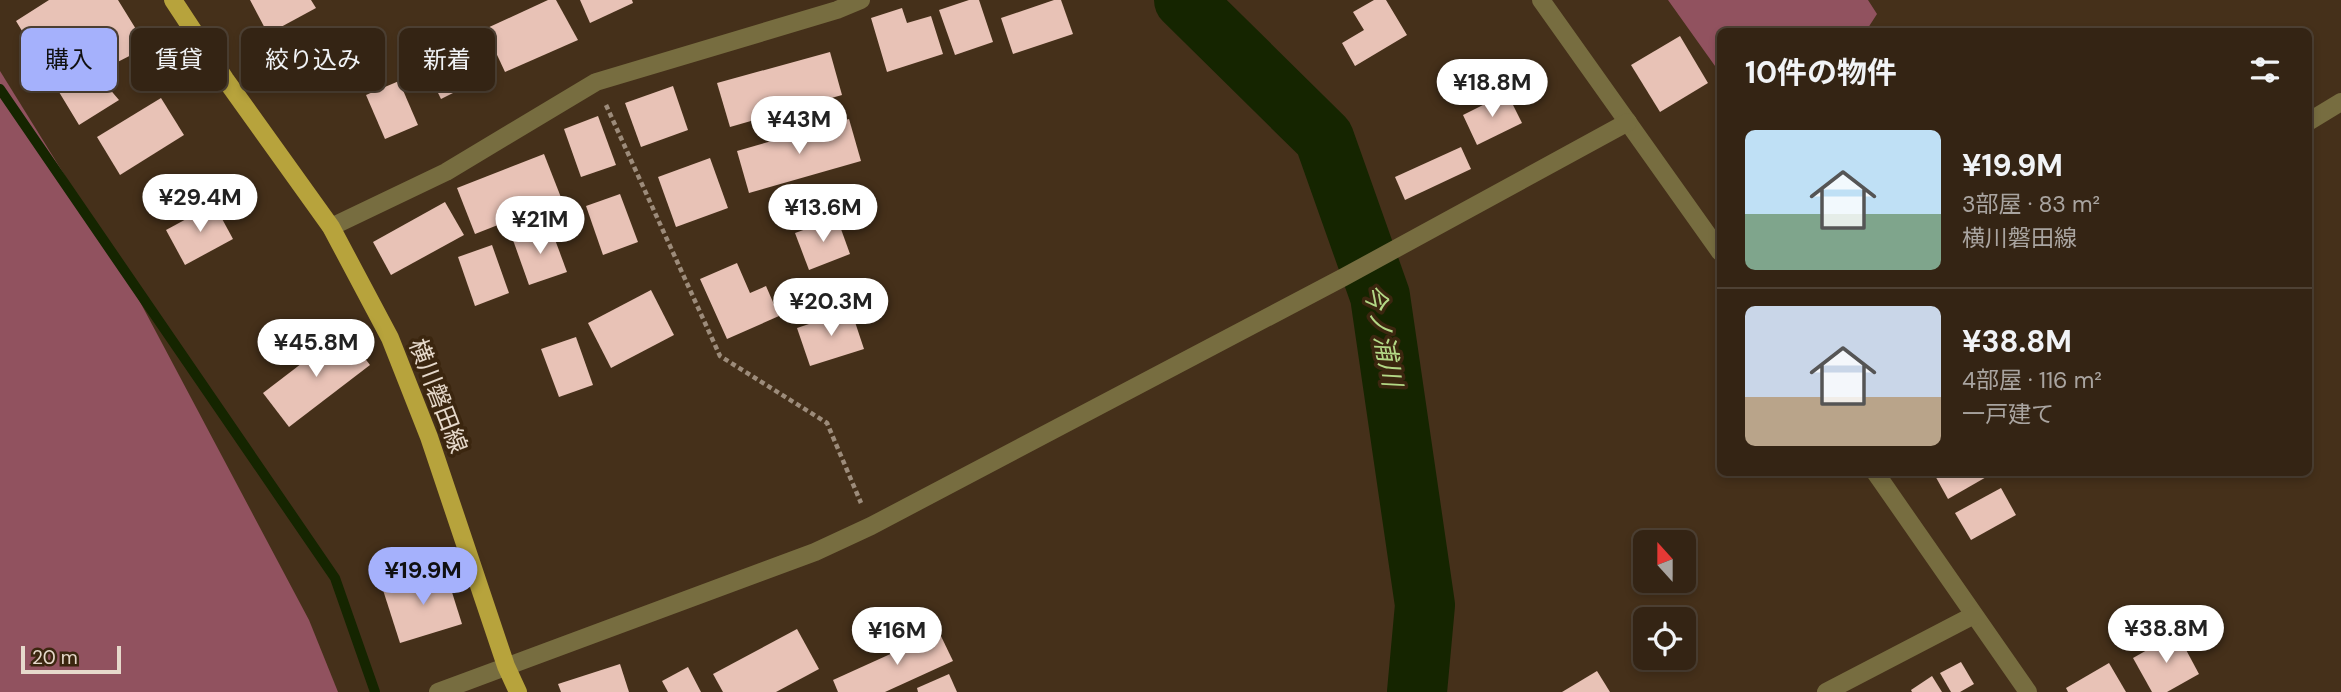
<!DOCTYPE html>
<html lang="ja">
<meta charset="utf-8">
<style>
body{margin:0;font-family:"DM Sans","Noto Sans JP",sans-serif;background:#3c2c1d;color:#f1f3f6;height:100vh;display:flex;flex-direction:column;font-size:26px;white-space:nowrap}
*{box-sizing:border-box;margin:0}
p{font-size:23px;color:#a9a4a0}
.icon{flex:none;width:38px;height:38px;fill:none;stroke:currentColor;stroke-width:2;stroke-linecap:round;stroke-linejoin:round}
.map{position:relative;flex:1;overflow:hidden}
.sheet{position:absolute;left:1717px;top:28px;width:595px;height:448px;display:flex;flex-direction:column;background:#342414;border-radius:10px;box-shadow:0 4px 10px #0003,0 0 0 2px #4e4134}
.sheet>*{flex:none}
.banner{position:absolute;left:21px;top:28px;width:665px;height:63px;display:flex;gap:14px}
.needle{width:46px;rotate:339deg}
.buttons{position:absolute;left:1633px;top:530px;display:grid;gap:14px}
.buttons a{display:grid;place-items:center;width:63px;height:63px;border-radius:10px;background:#342414;box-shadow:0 4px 10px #0003,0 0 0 2px #4e4134;font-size:35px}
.scale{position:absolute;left:21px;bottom:18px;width:100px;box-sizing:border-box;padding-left:7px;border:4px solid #e6d9cb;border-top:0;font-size:19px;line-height:24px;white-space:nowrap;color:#e6d9cb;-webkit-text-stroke:5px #3b260f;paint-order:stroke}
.price{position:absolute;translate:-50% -60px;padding:0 16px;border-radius:24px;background:#fff;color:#222;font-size:23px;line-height:46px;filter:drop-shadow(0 2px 4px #0008)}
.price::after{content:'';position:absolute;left:50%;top:42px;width:21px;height:16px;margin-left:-10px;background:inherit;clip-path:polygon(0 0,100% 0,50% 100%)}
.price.current{background:#a5b1fc;color:#111}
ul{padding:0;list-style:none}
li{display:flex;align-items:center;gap:21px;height:175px;padding:0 28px}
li+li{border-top:2px solid #4e4134}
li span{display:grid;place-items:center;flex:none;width:196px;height:140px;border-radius:10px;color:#555}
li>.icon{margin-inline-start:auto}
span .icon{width:84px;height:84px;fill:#fffc;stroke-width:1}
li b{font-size:30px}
h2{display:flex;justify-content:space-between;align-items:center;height:84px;padding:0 28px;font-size:30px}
.chip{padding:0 24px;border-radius:10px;background:#342414;box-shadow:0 4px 10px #0003,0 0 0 2px #4e4134;font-size:24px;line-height:63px}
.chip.current{background:#a5b1fc;color:#111}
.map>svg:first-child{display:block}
.forest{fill:#91525f}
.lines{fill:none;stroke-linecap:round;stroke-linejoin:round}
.stream{stroke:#152500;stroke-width:10}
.river{stroke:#152500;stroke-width:60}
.building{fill:#e8c2b6}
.path{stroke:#9d8c7b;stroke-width:4.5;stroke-dasharray:5 3.5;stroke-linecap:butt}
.minor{stroke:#776d40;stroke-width:18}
.major{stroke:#b7a33c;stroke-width:18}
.labels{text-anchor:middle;stroke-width:7;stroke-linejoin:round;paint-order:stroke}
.street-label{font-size:24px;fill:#e6d9cb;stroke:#3b260f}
.water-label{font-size:26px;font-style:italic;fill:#b3d886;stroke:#3b260f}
</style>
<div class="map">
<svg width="2341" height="692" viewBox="0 0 2341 692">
<rect width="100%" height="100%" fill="#45301a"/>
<g class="forest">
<path d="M 1668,0 L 1868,0 L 1877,14 L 1866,31 L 1720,32 L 1720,73 Z"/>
<path d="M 0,71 L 121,266 L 309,620 L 338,692 L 0,692 Z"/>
</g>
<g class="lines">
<path class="stream" d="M 0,89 L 335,578 L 375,692"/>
<path class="river" d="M 1184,0 L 1324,138 L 1380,296 L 1425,605 L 1417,692"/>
</g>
<g class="building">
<path d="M 49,0 L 118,0 L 147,47 L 96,73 L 119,100 L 79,125 L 16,21 Z"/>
<path d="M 250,0 L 311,0 L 316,8 L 268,34 Z"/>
<path d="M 548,0 L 556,0 L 578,40 L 505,72 L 485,29 Z"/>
<path d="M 580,0 L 632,0 L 633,3 L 590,23 Z"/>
<path d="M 969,0 L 979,0 L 993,42 L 955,55 L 939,10 Z"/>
<path d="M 1054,0 L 1061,0 L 1073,34 L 1013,54 L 1001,18 Z"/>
<path d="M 1374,0 L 1386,0 L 1407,35 L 1355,66 L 1342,43 L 1364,30 L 1353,12 Z"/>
<path d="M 902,8 L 907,23 L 931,16 L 943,54 L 887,72 L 871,18 Z"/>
<path d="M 1680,36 L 1708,83 L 1660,112 L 1631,65 Z"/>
<path d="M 458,47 L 475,82 L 441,99 L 424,64 Z"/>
<path d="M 830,52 L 842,95 L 730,127 L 717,83 Z"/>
<path d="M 399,81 L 418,125 L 385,139 L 366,95 Z"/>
<path d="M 673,86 L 688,130 L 641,147 L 625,103 Z"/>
<path d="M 1507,93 L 1522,123 L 1477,145 L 1463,115 Z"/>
<path d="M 161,98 L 184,135 L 120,175 L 97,137 Z"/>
<path d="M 598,116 L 616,165 L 581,177 L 564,129 Z"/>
<path d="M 849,119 L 861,161 L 749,193 L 737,151 Z"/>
<path d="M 1461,147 L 1471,169 L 1405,200 L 1395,177 Z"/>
<path d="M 544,154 L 562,200 L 475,234 L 457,188 Z"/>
<path d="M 710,158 L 728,208 L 676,227 L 658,177 Z"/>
<path d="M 620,194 L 638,242 L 603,255 L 586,206 Z"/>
<path d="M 445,202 L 464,235 L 391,275 L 373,242 Z"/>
<path d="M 214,204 L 233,239 L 185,265 L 166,230 Z"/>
<path d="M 837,218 L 850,254 L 809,270 L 795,233 Z"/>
<path d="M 550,226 L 567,272 L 529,285 L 513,240 Z"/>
<path d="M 492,245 L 509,293 L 475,306 L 458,257 Z"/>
<path d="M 737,263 L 750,293 L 766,286 L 779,316 L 727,339 L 700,279 Z"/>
<path d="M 651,290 L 674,335 L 611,368 L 588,323 Z"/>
<path d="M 851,310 L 864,349 L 810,366 L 797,328 Z"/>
<path d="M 344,331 L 370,365 L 289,427 L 263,393 Z"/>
<path d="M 576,337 L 593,385 L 559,397 L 541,349 Z"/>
<path d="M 1933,472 L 1995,472 L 1948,499 Z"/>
<path d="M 2001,488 L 2016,515 L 1971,540 L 1955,513 Z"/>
<path d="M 445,570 L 462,624 L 400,643 L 383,590 Z"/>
<path d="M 797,629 L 819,669 L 776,692 L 723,692 L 713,674 Z"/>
<path d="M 939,632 L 953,661 L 885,692 L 838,692 L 833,680 Z"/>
<path d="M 2177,633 L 2199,674 L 2167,692 L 2152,692 L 2133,658 Z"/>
<path d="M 1961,662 L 1974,684 L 1960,692 L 1951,692 L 1940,673 Z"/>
<path d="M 2109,663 L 2126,692 L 2068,692 L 2066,688 Z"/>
<path d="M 620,664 L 629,692 L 561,692 L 558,684 Z"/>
<path d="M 688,667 L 701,692 L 668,692 L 662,681 Z"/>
<path d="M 1597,671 L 1610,692 L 1562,692 Z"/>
<path d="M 949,674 L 957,692 L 918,692 L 917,688 Z"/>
<path d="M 1932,676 L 1942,692 L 1912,692 L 1911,690 Z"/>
</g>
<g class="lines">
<path class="path" d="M 606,105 L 720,356 L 827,423 L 861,503"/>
<g class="minor">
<path d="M 1541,0 L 1720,252"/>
<path d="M 2308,122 L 2341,102"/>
<path d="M 331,227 L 446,172 L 596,82 L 837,10 L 861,0"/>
<path d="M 1875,472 L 2028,692"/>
<path d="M 438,692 L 815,552 L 871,526 L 1344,277 L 1628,122"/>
<path d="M 1826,692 L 1974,615"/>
</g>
<path class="major" d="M 173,0 L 225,79 L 331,227 L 390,338 L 429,437 L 506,666 L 518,692"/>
</g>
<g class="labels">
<g class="street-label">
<text transform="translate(438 396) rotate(69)" y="8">横川磐田線</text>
</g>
<g class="water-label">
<text transform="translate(1383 335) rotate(79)" y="9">今ノ浦川</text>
</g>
</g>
</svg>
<div class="buttons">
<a><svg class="needle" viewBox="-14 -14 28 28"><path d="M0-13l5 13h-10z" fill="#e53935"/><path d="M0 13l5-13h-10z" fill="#a9a4a0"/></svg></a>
<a><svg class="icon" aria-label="locate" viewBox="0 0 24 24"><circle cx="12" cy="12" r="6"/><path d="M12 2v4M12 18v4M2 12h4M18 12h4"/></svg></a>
</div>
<div class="scale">20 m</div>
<b class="price" style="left:1492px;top:119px">¥18.8M</b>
<b class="price" style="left:799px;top:156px">¥43M</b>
<b class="price" style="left:200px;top:234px">¥29.4M</b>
<b class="price" style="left:823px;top:244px">¥13.6M</b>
<b class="price" style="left:540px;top:256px">¥21M</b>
<b class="price" style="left:831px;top:338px">¥20.3M</b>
<b class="price" style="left:316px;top:379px">¥45.8M</b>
<b class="price current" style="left:423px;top:607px">¥19.9M</b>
<b class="price" style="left:2166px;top:665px">¥38.8M</b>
<b class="price" style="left:897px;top:667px">¥16M</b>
<div class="banner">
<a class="chip current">購入</a>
<a class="chip">賃貸</a>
<a class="chip">絞り込み</a>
<a class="chip">新着</a>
</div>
<section class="sheet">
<h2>10件の物件<svg class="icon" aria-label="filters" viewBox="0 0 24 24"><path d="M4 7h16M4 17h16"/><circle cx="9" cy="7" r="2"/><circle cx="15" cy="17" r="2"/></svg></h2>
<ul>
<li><span style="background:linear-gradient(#bfe0f5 60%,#7fa58c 0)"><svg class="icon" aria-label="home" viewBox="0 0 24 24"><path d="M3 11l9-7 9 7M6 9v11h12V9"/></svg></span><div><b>¥19.9M</b><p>3部屋 · 83 m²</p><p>横川磐田線</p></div></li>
<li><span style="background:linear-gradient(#c9d6e8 65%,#b9a48a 0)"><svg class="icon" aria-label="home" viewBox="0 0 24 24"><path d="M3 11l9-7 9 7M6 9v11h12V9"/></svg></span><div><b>¥38.8M</b><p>4部屋 · 116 m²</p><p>一戸建て</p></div></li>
</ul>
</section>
</div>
